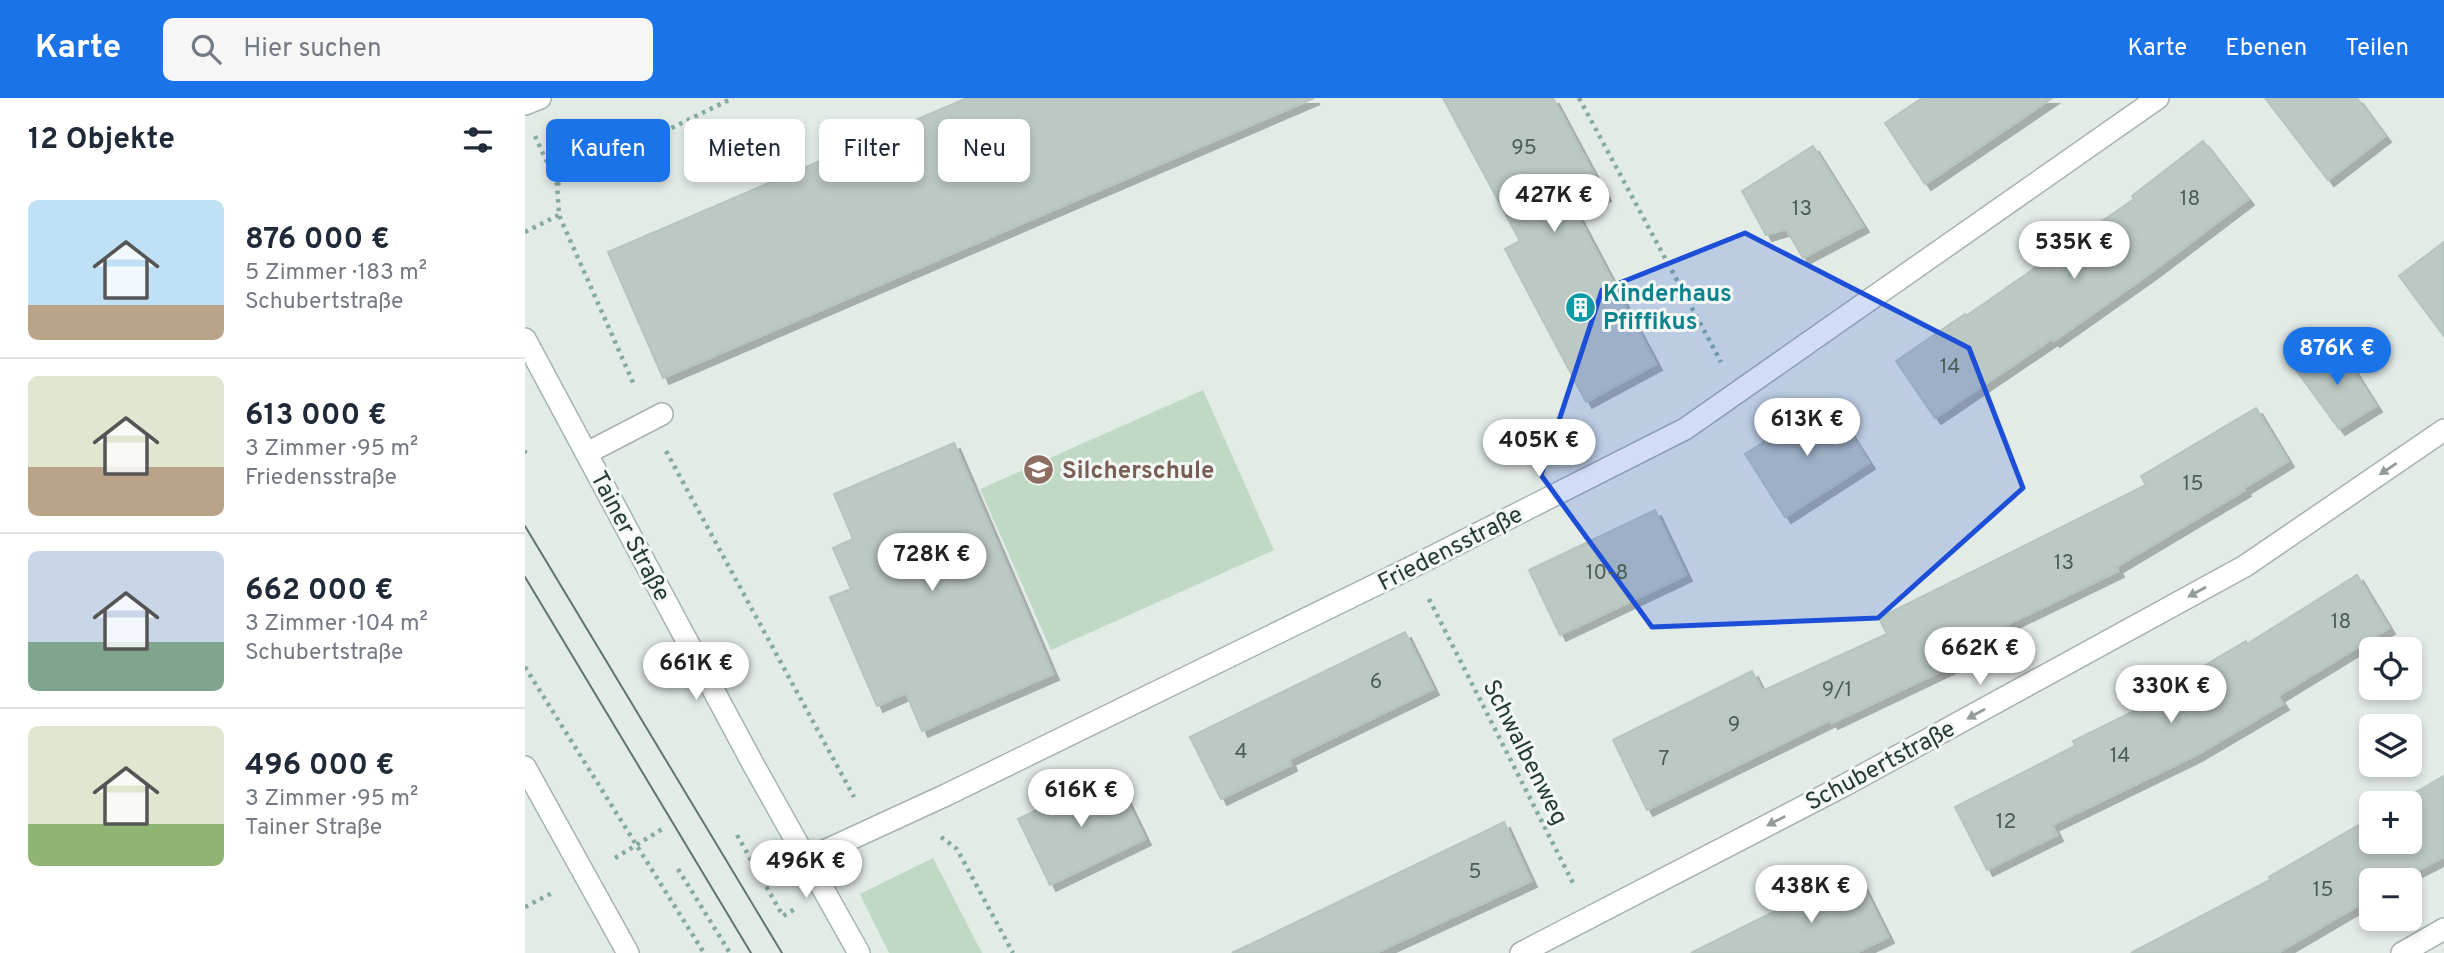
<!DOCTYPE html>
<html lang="de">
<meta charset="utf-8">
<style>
body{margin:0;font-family:Overpass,sans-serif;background:#f6f6f7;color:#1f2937;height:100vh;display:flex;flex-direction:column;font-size:26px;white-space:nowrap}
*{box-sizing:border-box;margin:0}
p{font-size:23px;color:#747a83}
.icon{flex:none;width:38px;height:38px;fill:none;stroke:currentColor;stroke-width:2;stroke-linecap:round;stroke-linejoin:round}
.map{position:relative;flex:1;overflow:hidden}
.side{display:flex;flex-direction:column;background:#fff;width:525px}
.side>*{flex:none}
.banner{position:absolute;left:21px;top:21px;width:665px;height:63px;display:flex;gap:14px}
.buttons{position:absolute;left:1834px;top:539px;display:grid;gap:14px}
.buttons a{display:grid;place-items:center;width:63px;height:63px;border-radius:10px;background:#fff;box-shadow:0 4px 10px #0003;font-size:35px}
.price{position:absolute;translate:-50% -60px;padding:0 16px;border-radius:24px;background:#fff;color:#222;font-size:23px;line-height:46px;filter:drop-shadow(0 2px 4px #0008)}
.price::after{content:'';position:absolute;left:50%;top:42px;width:21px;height:16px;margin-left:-10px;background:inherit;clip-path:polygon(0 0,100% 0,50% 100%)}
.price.current{background:#1a73e8;color:#fff}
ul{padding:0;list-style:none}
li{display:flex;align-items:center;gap:21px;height:175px;padding:0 28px}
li+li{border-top:2px solid #e0e1e3}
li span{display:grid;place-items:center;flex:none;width:196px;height:140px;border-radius:10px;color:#555}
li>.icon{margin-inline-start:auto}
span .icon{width:84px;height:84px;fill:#fffc;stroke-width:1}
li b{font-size:30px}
h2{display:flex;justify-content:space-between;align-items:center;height:84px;padding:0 28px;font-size:30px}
.pill{padding:0 24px;border-radius:10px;background:#fff;box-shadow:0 4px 10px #0003;font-size:24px;line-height:63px}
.pill.current{background:#1a73e8;color:#fff}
header{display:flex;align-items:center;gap:42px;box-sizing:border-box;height:98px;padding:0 35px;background:#1a73e8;color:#fff}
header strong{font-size:33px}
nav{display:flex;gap:38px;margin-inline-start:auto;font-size:24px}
.search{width:490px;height:63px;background:#f6f6f7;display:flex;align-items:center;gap:18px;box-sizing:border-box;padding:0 24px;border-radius:10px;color:#747a83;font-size:26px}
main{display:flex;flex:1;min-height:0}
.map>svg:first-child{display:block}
.green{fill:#bfd9c5}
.building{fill:#bcc8c3;stroke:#b6c4be;stroke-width:2;filter:url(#shadow)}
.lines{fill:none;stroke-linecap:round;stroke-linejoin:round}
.lane-casing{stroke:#a6b2ae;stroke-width:24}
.street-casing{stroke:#a6b2ae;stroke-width:24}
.secondary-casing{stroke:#a3b5ae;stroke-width:24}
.path{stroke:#87aa9e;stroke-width:4.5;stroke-dasharray:3.5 5;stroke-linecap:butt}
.lane{stroke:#fff;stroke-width:21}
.street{stroke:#fff;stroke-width:21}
.secondary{stroke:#fff;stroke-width:21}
.tram{stroke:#60756f;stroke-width:2}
.oneway{fill:#929c9a}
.marked{fill:#1d4ed8;fill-opacity:0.2;stroke:#1d4ed8;stroke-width:5;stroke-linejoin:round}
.labels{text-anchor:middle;stroke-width:6;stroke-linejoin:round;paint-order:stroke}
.number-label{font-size:21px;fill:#4b5e58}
.culture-label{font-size:24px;font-weight:bold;fill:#0d838f;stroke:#f3f8f5;text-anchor:start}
.education-label{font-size:24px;font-weight:bold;fill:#785e54;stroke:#f3f8f5;text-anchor:start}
.street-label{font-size:24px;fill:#253a34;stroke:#f3f8f5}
</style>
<header>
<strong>Karte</strong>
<div class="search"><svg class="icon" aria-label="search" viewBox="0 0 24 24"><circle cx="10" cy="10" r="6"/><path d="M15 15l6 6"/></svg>Hier suchen</div>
<nav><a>Karte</a><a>Ebenen</a><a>Teilen</a></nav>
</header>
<main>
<section class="side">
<h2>12 Objekte<svg class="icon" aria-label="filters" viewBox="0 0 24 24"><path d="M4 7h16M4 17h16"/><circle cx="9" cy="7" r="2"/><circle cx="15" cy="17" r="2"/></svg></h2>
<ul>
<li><span style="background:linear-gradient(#bfe0f5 75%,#b9a48a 0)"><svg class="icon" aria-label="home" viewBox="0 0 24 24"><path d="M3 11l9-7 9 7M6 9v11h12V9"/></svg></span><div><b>876 000 €</b><p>5 Zimmer · 183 m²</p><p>Schubertstraße</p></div></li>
<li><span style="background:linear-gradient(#dfe7d0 65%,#b9a48a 0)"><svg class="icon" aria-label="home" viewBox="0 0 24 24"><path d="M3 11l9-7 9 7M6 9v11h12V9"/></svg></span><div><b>613 000 €</b><p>3 Zimmer · 95 m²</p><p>Friedensstraße</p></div></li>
<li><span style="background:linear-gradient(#c9d6e8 65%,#7fa58c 0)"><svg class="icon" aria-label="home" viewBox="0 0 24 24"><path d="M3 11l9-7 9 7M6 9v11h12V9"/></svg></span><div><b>662 000 €</b><p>3 Zimmer · 104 m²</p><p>Schubertstraße</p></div></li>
<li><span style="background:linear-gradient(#dfe7d0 70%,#8fb573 0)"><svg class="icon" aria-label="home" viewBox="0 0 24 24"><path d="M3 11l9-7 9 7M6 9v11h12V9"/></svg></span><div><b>496 000 €</b><p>3 Zimmer · 95 m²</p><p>Tainer Straße</p></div></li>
</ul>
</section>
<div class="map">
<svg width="1919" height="855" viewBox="0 0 1919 855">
<defs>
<filter id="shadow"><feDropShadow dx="6" dy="6" stdDeviation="0" flood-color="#0004"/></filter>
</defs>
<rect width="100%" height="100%" fill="#e3ebe7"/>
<g class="green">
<path d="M 678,292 L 749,452 L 526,552 L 455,391 Z"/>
<path d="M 408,760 L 457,855 L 364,855 L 335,796 Z"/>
</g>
<g class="building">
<path d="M 442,0 L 789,0 L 138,280 L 83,154 Z"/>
<path d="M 918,0 L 1028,0 L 1080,97 L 1050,113 L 1131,266 L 1061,304 L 980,151 L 995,143 Z"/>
<path d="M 1397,0 L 1527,0 L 1400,86 L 1360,25 Z"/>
<path d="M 1740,0 L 1832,0 L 1860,38 L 1803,82 Z"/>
<path d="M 1678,43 L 1723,101 L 1627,174 L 1529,243 L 1527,241 L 1410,320 L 1371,263 L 1440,216 L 1441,218 L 1609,101 L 1607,98 Z"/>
<path d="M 1288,48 L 1338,128 L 1278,160 L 1261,131 L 1241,137 L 1217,93 Z"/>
<path d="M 1919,144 L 1919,238 L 1874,178 Z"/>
<path d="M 1812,246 L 1851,308 L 1814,331 L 1771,272 Z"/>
<path d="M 1304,302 L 1344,365 L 1260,419 L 1220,356 Z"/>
<path d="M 1731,310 L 1763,363 L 1719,390 L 1720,392 L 1591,469 L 1593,473 L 1461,537 L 1467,549 L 1307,625 L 1305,622 L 1122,712 L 1088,642 L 1227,573 L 1237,593 L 1362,536 L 1354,520 L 1621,387 L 1616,378 Z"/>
<path d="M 429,345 L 528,576 L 397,633 L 381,595 L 352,608 L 305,499 L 326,491 L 308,450 L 328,441 L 309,396 Z"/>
<path d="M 1130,412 L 1161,477 L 1035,537 L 1004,472 Z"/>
<path d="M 1832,477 L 1864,530 L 1753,598 L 1758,606 L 1671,657 L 1527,727 L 1532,737 L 1462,772 L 1430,709 L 1550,648 L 1548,643 L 1664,586 L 1660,579 L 1721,543 L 1722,546 Z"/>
<path d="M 880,534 L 908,591 L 764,661 L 766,667 L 696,701 L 665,639 Z"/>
<path d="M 588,675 L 620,741 L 525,787 L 493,721 Z"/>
<path d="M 1919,678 L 1919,759 L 1874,782 L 1846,782 L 1846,800 L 1752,855 L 1606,855 L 1745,782 L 1744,779 L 1846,720 L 1846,744 L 1885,744 L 1885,705 L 1872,705 Z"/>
<path d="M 979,724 L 1006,783 L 850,855 L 707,855 Z"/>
<path d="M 1330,773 L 1363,839 L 1330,855 L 1166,855 Z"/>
</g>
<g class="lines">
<defs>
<g id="lane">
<path d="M 62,355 L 137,316"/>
<path d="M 0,669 L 103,855"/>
</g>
<g id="street">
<path d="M 282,761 L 421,697 L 887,469 L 1160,331 L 1633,0"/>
<path d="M 996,855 L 1320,687 L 1720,468 L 1919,332"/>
<path d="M 1877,855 L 1919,831"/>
</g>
<g id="secondary">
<path d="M 0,6 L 15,0"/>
<path d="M 0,241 L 228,666 L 334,855"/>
</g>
</defs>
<use href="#lane" class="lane-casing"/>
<use href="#street" class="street-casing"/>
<use href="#secondary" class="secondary-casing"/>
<g class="path">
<path d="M 1054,0 L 1196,264"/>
<path d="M 10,38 L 32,86 L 34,117 L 110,289"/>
<path d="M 32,86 L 208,0"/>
<path d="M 0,134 L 34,117"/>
<path d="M 0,352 L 0,358"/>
<path d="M 141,353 L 329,699"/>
<path d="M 904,501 L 1049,787"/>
<path d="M 0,569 L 179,855"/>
<path d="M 212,737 L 258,818 L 270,811"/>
<path d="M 416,739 L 432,751 L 488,855"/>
<path d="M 90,760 L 139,730"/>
<path d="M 153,771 L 205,855"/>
<path d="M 0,809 L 27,795"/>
</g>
<use href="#lane" class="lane"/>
<use href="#street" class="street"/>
<use href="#secondary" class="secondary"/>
<g class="tram">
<path d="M 0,428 L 257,855"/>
<path d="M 0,479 L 226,855"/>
</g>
</g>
<defs><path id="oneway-solid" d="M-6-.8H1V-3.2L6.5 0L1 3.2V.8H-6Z" transform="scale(1.75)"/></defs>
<g class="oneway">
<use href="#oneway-solid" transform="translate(1863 371) rotate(146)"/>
<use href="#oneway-solid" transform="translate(1672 494) rotate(151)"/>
<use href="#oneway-solid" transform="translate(1451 616) rotate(151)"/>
<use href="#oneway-solid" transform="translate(1251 723) rotate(153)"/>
</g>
<path class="marked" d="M 1220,135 L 1444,250 L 1498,390 L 1353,520 L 1127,529 L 1016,377 L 1077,192 Z"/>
<defs>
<symbol id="building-disc" viewBox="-11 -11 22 22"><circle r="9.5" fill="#0f9aa8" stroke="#f3f8f5"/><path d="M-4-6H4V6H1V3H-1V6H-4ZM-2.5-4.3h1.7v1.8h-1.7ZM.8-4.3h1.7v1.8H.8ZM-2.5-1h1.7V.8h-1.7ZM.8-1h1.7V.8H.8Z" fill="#fff"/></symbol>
<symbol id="school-disc" viewBox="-11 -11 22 22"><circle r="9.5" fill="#8d6e63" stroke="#f3f8f5"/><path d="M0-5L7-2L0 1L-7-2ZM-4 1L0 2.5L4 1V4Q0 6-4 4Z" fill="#fff"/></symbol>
</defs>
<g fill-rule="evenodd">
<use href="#building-disc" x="1038" y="192" width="35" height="35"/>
<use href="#school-disc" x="496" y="354" width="35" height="35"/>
</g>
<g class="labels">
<g class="number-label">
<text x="999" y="56">95</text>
<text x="1665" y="107">18</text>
<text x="1277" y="117">13</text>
<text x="1425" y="275">14</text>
<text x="1668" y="392">15</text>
<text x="1539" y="471">13</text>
<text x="1082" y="481">10-8</text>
<text x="1816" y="530">18</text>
<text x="851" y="590">6</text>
<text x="1312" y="598">9/1</text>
<text x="1209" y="633">9</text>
<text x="716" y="660">4</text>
<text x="1595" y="664">14</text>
<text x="1139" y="667">7</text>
<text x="1481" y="730">12</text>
<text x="950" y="780">5</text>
<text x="1798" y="798">15</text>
</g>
<g class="culture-label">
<text x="1078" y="203">Kinderhaus<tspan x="1078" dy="28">Pfiffikus</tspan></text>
</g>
<g class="education-label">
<text x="537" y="380">Silcherschule</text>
</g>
<g class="street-label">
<text transform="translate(106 438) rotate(62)" y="8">Tainer Straße</text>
<text transform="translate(925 450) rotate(-27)" y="8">Friedensstraße</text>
<text transform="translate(1001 654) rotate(63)" y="8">Schwalbenweg</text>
<text transform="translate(1355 667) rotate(-28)" y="8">Schubertstraße</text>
</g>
</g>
</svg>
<div class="buttons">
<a><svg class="icon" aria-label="locate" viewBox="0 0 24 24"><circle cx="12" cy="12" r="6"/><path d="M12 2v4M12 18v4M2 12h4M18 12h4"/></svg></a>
<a><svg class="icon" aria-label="layers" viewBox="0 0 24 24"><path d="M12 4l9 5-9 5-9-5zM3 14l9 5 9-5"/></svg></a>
<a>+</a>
<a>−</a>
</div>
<b class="price" style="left:1029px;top:136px">427K €</b>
<b class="price" style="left:1549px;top:183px">535K €</b>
<b class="price current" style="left:1812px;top:289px">876K €</b>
<b class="price" style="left:1282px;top:360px">613K €</b>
<b class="price" style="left:1014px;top:381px">405K €</b>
<b class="price" style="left:407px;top:495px">728K €</b>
<b class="price" style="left:1455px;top:589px">662K €</b>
<b class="price" style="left:171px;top:604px">661K €</b>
<b class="price" style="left:1646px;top:627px">330K €</b>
<b class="price" style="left:556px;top:731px">616K €</b>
<b class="price" style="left:281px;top:802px">496K €</b>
<b class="price" style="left:1286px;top:827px">438K €</b>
<div class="banner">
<a class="pill current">Kaufen</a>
<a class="pill">Mieten</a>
<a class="pill">Filter</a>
<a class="pill">Neu</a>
</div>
</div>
</main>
